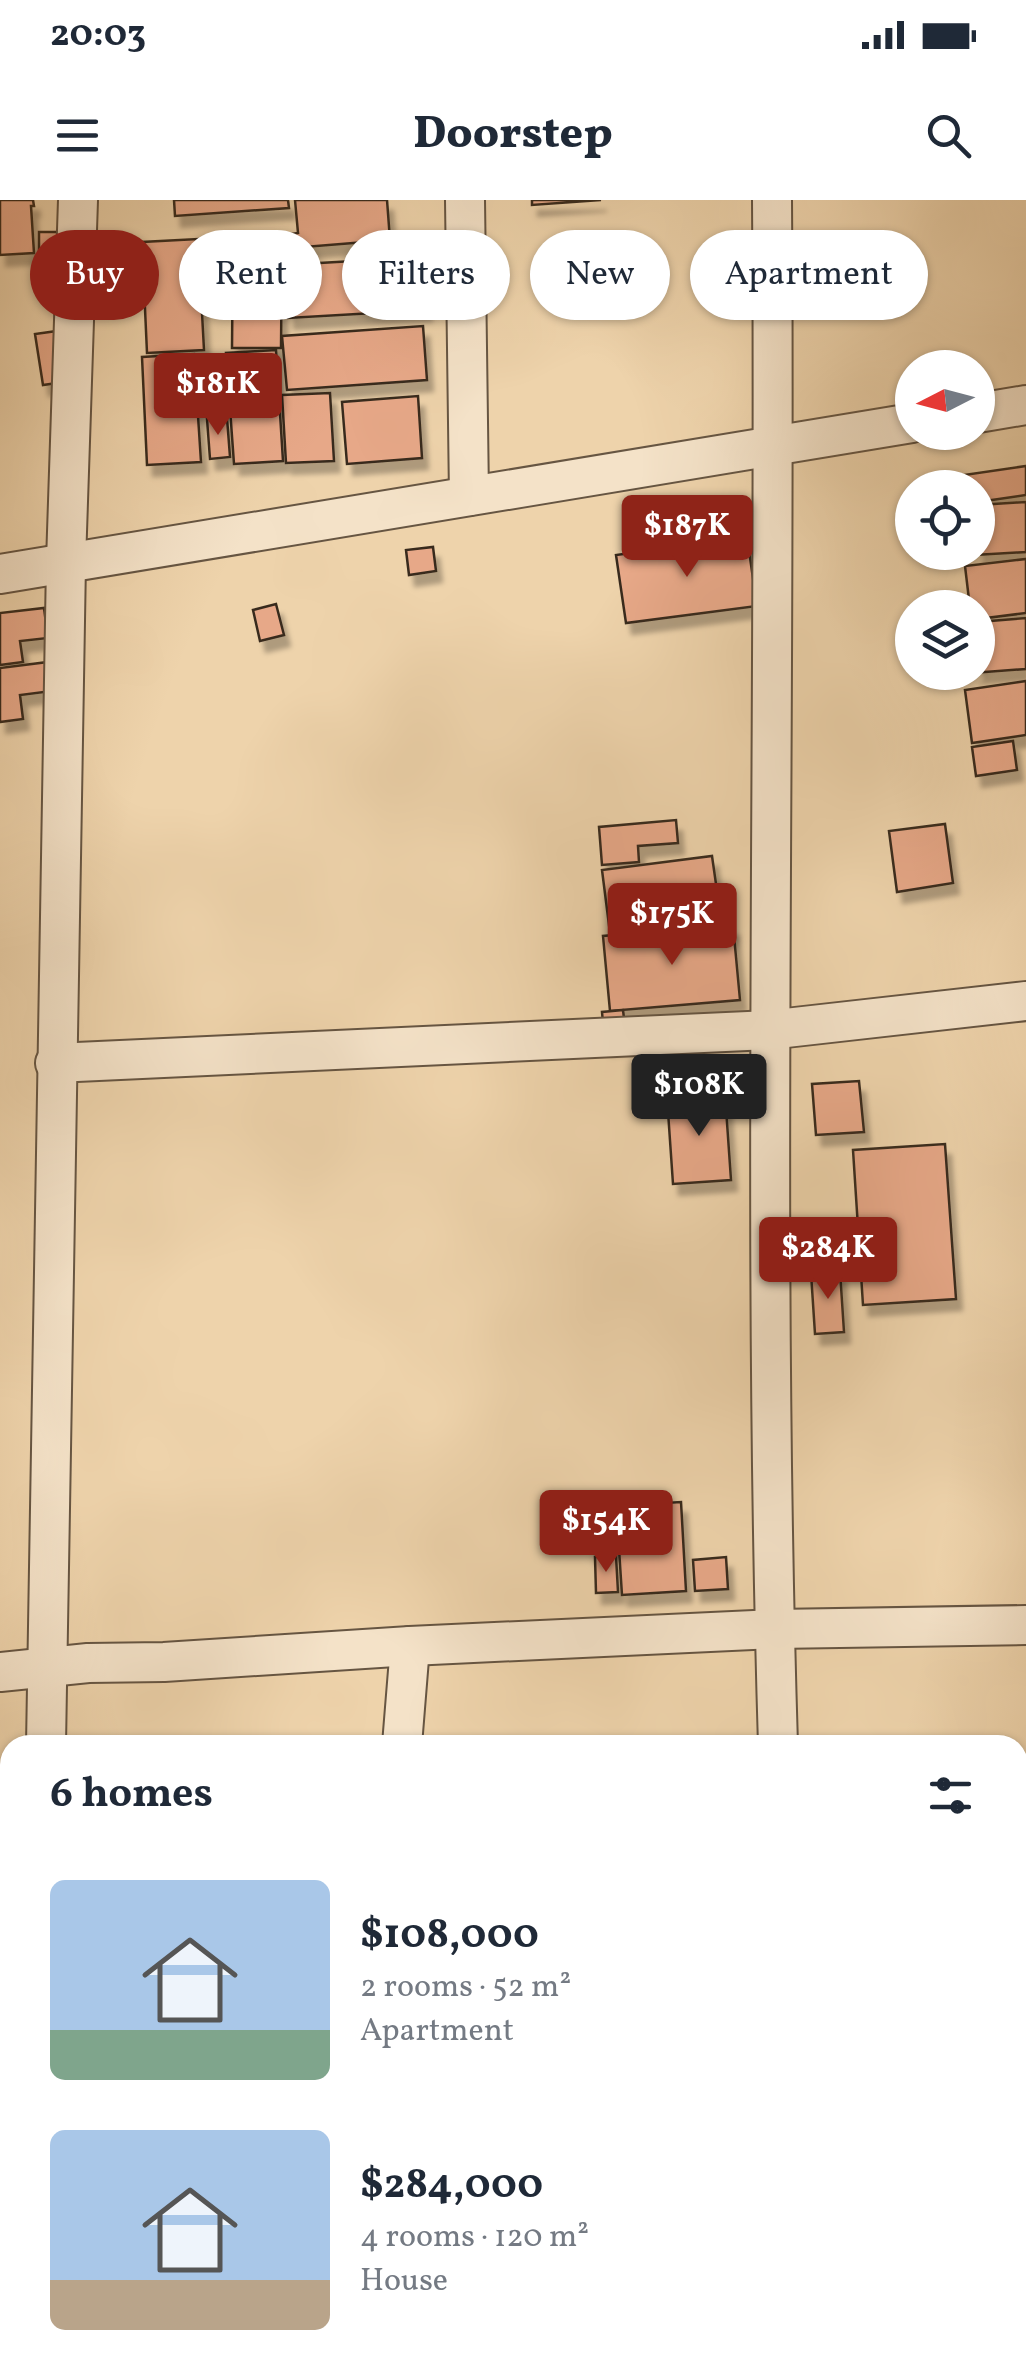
<!DOCTYPE html>
<meta charset="utf-8">
<style>
body{margin:0;font-family:Vollkorn,serif;background:#f6f6f7;color:#1f2937;height:100vh;display:flex;flex-direction:column;font-size:38px;white-space:nowrap}
*{box-sizing:border-box;margin:0}
p{font-size:32px;color:#747a83}
.icon{flex:none;width:55px;height:55px;fill:none;stroke:currentColor;stroke-width:2;stroke-linecap:round;stroke-linejoin:round}
.map{position:relative;flex:1;overflow:hidden}
.sheet{position:absolute;left:0px;top:1535px;width:1028px;height:640px;display:flex;flex-direction:column;background:#fff;border-radius:30px 30px 0 0;box-shadow:0 2px 8px #0004}
.sheet>*{flex:none}
.guide{position:absolute;left:30px;top:30px;width:968px;height:90px;display:flex;gap:20px}
.needle{width:65px;rotate:264deg}
.tools{position:absolute;left:895px;top:150px;display:grid;gap:20px}
.tools a{display:grid;place-items:center;width:100px;height:100px;border-radius:50%;background:#fff;box-shadow:0 2px 8px #0004;font-size:50px}
.price{position:absolute;translate:-50% -85px;padding:0 22px;border-radius:10px;background:#8f2418;color:#fff;font-size:32px;line-height:65px;filter:drop-shadow(0 2px 5px #0008)}
.price::after{content:'';position:absolute;left:50%;top:60px;width:30px;height:22px;margin-left:-15px;background:inherit;clip-path:polygon(0 0,100% 0,50% 100%)}
.price.on{background:#222;color:#fff}
ul{padding:0;list-style:none}
li{display:flex;align-items:center;gap:30px;height:250px;padding:0 50px}
li span{display:grid;place-items:center;flex:none;width:280px;height:200px;border-radius:15px;color:#555}
li>.icon{margin-inline-start:auto}
span .icon{width:120px;height:120px;fill:#fffc;stroke-width:1}
li b{font-size:42px}
h2{display:flex;justify-content:space-between;align-items:center;height:120px;padding:0 50px;font-size:42px}
.tag{padding:0 35px;border-radius:45px;background:#fff;box-shadow:0 2px 8px #0004;font-size:35px;line-height:90px}
.tag.on{background:#8f2418;color:#fff}
.status{display:flex;justify-content:space-between;align-items:center;height:70px;padding:0 50px;background:#fff;direction:ltr}
.status svg{height:28px;fill:currentColor}
header{display:flex;justify-content:space-between;align-items:center;height:130px;padding:0 50px;background:#fff;font-size:45px;font-weight:800}
.map>svg:first-child{display:block}
.building{fill:#e7a888;stroke:#392b1f;stroke-width:2.5;filter:url(#shadow)}
.lines{fill:none;stroke-linecap:round;stroke-linejoin:round}
.minor-casing{stroke:#665542;stroke-width:42}
.minor{stroke:#f4e2c8;stroke-width:38}
</style>
<div class="status"><b>20:03</b><svg viewBox="0 0 49 12"><path d="M0 12V9h3v3zM5 12V6h3v6zM10 12V3h3v9zM15 12V0h3v12zM26 1h20v11H26zM47 4h2v5h-2z"/></svg></div>
<header><svg class="icon" aria-label="menu" viewBox="0 0 24 24"><path d="M4 6h16M4 12h16M4 18h16"/></svg>Doorstep<svg class="icon" aria-label="search" viewBox="0 0 24 24"><circle cx="10" cy="10" r="6"/><path d="M15 15l6 6"/></svg></header>
<div class="map">
<svg width="1026" height="2175" viewBox="0 0 1026 2175">
<defs>
<filter id="shadow"><feDropShadow dx="6" dy="11" stdDeviation="2.5" flood-color="#0004"/></filter>
</defs>
<rect width="100%" height="100%" fill="#eed3ab"/>
<filter id="stains"><feTurbulence type="fractalNoise" baseFrequency=".002" numOctaves="4"/><feColorMatrix values="0 0 0 0 .2 0 0 0 0 .09 0 0 0 0 .02 0 0 0 .5 -.17"/></filter>
<radialGradient id="worn" r=".72"><stop offset=".6" stop-color="#630" stop-opacity="0"/><stop offset="1" stop-color="#630" stop-opacity=".3"/></radialGradient>
<g class="building">
<path d="M 0,0 L 33,0 L 34,6 L 31,6 L 34,53 L 0,55 Z"/>
<path d="M 174,0 L 288,0 L 289,8 L 175,16 Z"/>
<path d="M 295,0 L 387,0 L 390,40 L 292,48 L 291,34 L 298,33 Z"/>
<path d="M 532,0 L 601,0 L 532,5 Z"/>
<rect x="39" y="32" width="24" height="52"/>
<path d="M 233,38 L 282,39 L 281,148 L 232,148 Z"/>
<path d="M 198,39 L 204,150 L 147,153 L 142,42 Z"/>
<path d="M 423,57 L 426,110 L 288,118 L 285,65 Z"/>
<path d="M 423,126 L 427,180 L 287,190 L 282,136 Z"/>
<path d="M 57,131 L 64,182 L 43,185 L 35,134 Z"/>
<path d="M 276,150 L 283,261 L 234,264 L 226,153 Z"/>
<path d="M 194,154 L 201,262 L 147,265 L 142,157 Z"/>
<path d="M 330,193 L 334,261 L 286,263 L 282,195 Z"/>
<path d="M 418,196 L 422,258 L 347,264 L 342,202 Z"/>
<path d="M 227,218 L 230,257 L 210,259 L 207,219 Z"/>
<path d="M 1026,266 L 1026,295 L 978,302 L 978,288 L 966,288 L 964,275 Z"/>
<path d="M 1026,302 L 1026,352 L 974,355 L 978,352 L 978,305 Z"/>
<path d="M 753,308 L 756,327 L 725,330 L 722,312 Z"/>
<path d="M 747,337 L 757,406 L 626,423 L 616,355 Z"/>
<path d="M 433,347 L 436,371 L 409,375 L 406,350 Z"/>
<path d="M 1026,359 L 1026,413 L 978,419 L 978,408 L 970,408 L 965,366 Z"/>
<path d="M 276,404 L 284,435 L 260,441 L 253,410 Z"/>
<path d="M 44,408 L 48,438 L 20,441 L 23,462 L 0,465 L 0,413 Z"/>
<path d="M 1026,418 L 1026,469 L 972,473 L 978,472 L 978,422 Z"/>
<path d="M 48,462 L 52,491 L 20,495 L 23,519 L 0,522 L 0,468 Z"/>
<path d="M 1026,481 L 1026,535 L 972,543 L 965,490 Z"/>
<path d="M 1013,541 L 1017,570 L 976,576 L 972,547 Z"/>
<path d="M 676,620 L 678,643 L 638,646 L 639,662 L 602,665 L 599,627 Z"/>
<path d="M 945,624 L 953,683 L 897,692 L 889,631 Z"/>
<path d="M 712,656 L 721,719 L 610,733 L 602,670 Z"/>
<path d="M 733,725 L 740,800 L 610,811 L 603,736 Z"/>
<path d="M 623,810 L 627,843 L 605,845 L 602,812 Z"/>
<path d="M 859,881 L 864,932 L 816,935 L 812,884 Z"/>
<path d="M 725,894 L 731,980 L 673,984 L 667,897 Z"/>
<path d="M 945,944 L 956,1099 L 863,1105 L 853,950 Z"/>
<path d="M 840,1071 L 844,1132 L 815,1134 L 811,1073 Z"/>
<path d="M 681,1302 L 686,1391 L 622,1395 L 619,1349 L 599,1350 L 597,1307 Z"/>
<path d="M 616,1356 L 618,1392 L 596,1393 L 595,1357 Z"/>
<path d="M 726,1357 L 728,1389 L 695,1391 L 693,1360 Z"/>
<path d="M 0,1781 L 10,1782 L 8,1808 L 0,1807 Z"/>
<path d="M 200,2165 L 271,2165 L 202,2175 Z"/>
<path d="M 415,2165 L 478,2165 L 479,2175 L 416,2175 Z"/>
<rect x="482" y="2165" width="64" height="10"/>
<path d="M 553,2165 L 648,2165 L 649,2175 L 554,2175 Z"/>
<path d="M 798,2165 L 844,2165 L 845,2173 L 799,2175 Z"/>
</g>
<g class="lines">
<defs>
<g id="minor">
<path d="M 465,0 L 469,296"/>
<path d="M 772,0 C 776,515 762,1030 778,1545"/>
<path d="M 978,213 L 1026,205"/>
<path d="M 0,374 L 912,223"/>
<path d="M 55,863 L 768,830 L 1026,801"/>
<path d="M 0,1472 L 88,1463 L 164,1462 L 410,1446 L 775,1429 L 1026,1425"/>
<path d="M 46,1545 L 66,362 L 78,0"/>
<path d="M 402,1545 L 410,1446"/>
<path d="M 1018,2069 L 1026,2069"/>
<path d="M 366,2165 L 367,2175"/>
<path d="M 687,2165 L 688,2175"/>
<path d="M 26,2175 L 26,2165"/>
</g>
</defs>
<use href="#minor" class="minor-casing"/>
<use href="#minor" class="minor"/>
</g>
<rect width="100%" height="100%" filter="url(#stains)"/>
<rect width="100%" height="100%" fill="url(#worn)"/>
</svg>
<div class="tools">
<a><svg class="needle" viewBox="-14 -14 28 28"><path d="M0-13l5 13h-10z" fill="#e53935"/><path d="M0 13l5-13h-10z" fill="#747a83"/></svg></a>
<a><svg class="icon" aria-label="locate" viewBox="0 0 24 24"><circle cx="12" cy="12" r="6"/><path d="M12 2v4M12 18v4M2 12h4M18 12h4"/></svg></a>
<a><svg class="icon" aria-label="layers" viewBox="0 0 24 24"><path d="M12 4l9 5-9 5-9-5zM3 14l9 5 9-5"/></svg></a>
</div>
<b class="price" style="left:218px;top:238px">$181K</b>
<b class="price" style="left:687px;top:380px">$187K</b>
<b class="price" style="left:672px;top:768px">$175K</b>
<b class="price on" style="left:699px;top:939px">$108K</b>
<b class="price" style="left:828px;top:1102px">$284K</b>
<b class="price" style="left:606px;top:1375px">$154K</b>
<div class="guide">
<a class="tag on">Buy</a>
<a class="tag">Rent</a>
<a class="tag">Filters</a>
<a class="tag">New</a>
<a class="tag">Apartment</a>
</div>
<section class="sheet">
<h2>6 homes<svg class="icon" aria-label="filters" viewBox="0 0 24 24"><path d="M4 7h16M4 17h16"/><circle cx="9" cy="7" r="2"/><circle cx="15" cy="17" r="2"/></svg></h2>
<ul>
<li><span style="background:linear-gradient(#a9c7e8 75%,#7fa58c 0)"><svg class="icon" aria-label="home" viewBox="0 0 24 24"><path d="M3 11l9-7 9 7M6 9v11h12V9"/></svg></span><div><b>$108,000</b><p>2 rooms · 52 m²</p><p>Apartment</p></div></li>
<li><span style="background:linear-gradient(#a9c7e8 75%,#b9a48a 0)"><svg class="icon" aria-label="home" viewBox="0 0 24 24"><path d="M3 11l9-7 9 7M6 9v11h12V9"/></svg></span><div><b>$284,000</b><p>4 rooms · 120 m²</p><p>House</p></div></li>
</ul>
</section>
</div>
